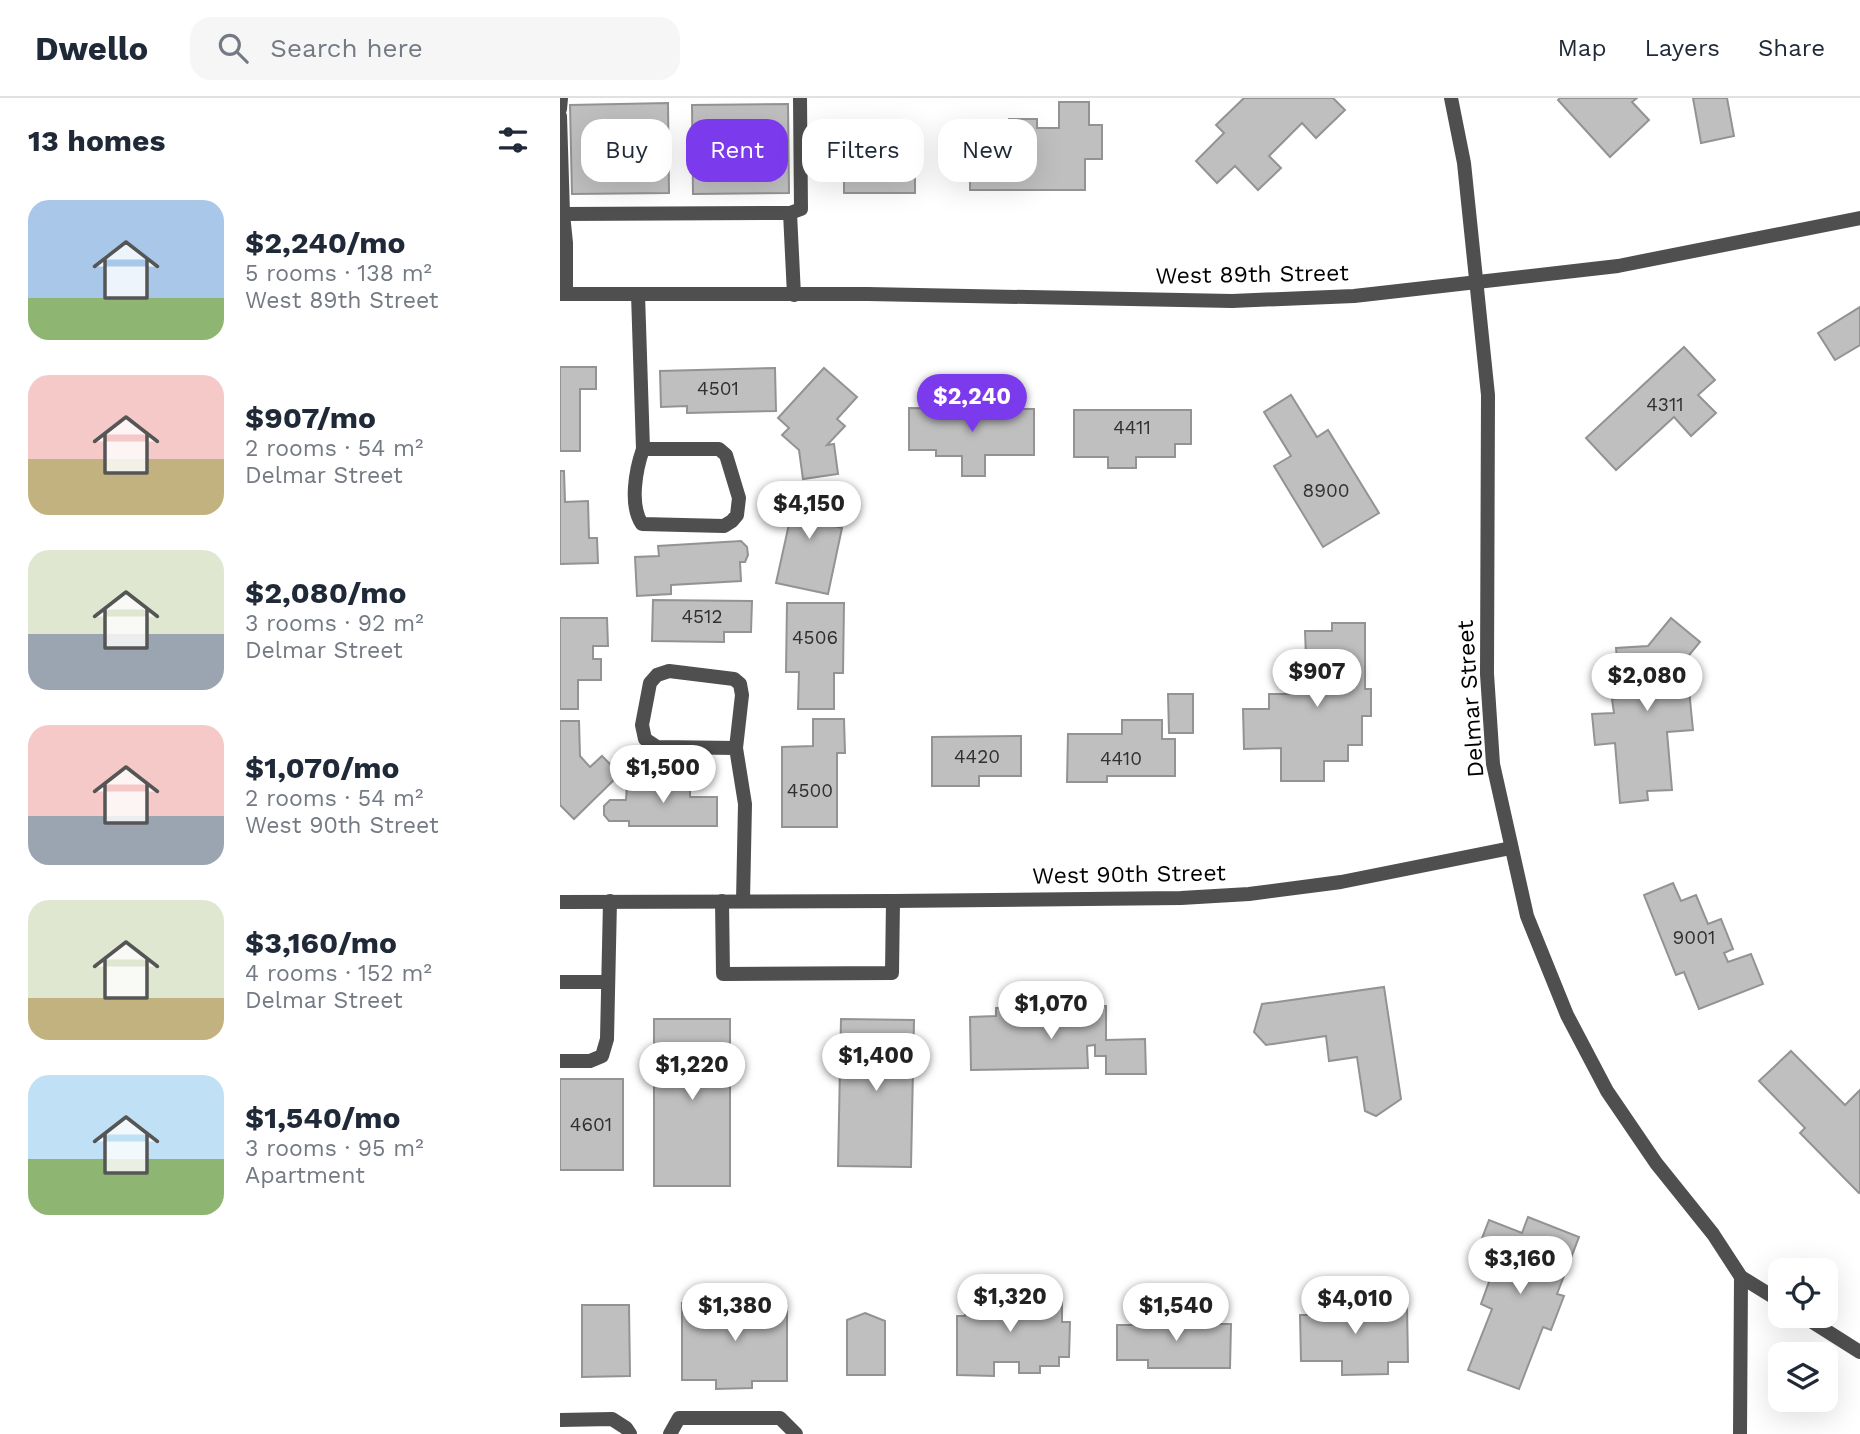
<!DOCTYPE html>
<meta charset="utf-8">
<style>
body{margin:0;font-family:"Work Sans",sans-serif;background:#f6f6f7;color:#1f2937;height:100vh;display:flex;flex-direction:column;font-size:26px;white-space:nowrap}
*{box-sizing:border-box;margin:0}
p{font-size:23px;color:#747a83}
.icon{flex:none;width:38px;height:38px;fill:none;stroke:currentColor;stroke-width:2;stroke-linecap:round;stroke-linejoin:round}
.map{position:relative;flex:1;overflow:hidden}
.drawer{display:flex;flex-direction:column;background:#fff;width:560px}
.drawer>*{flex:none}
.top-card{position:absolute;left:21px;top:21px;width:665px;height:63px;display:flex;gap:14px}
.fabs{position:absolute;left:1208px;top:1160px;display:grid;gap:14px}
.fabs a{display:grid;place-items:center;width:70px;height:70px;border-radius:14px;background:#fff;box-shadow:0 7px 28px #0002;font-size:35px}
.price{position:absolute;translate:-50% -60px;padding:0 16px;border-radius:24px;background:#fff;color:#222;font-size:23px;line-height:46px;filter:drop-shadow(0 2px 4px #0008)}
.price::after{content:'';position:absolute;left:50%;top:42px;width:21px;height:16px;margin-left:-10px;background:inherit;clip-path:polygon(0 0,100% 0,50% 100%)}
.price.active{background:#7c3aed;color:#fff}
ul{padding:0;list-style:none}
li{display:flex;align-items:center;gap:21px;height:175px;padding:0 28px}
li span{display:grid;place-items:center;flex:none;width:196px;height:140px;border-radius:21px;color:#555}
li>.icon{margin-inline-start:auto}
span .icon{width:84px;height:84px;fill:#fffc;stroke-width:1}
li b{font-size:30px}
h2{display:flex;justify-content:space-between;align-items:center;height:84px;padding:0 28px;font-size:30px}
.pill{padding:0 24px;border-radius:21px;background:#fff;box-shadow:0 7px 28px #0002;font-size:24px;line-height:63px}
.pill.active{background:#7c3aed;color:#fff}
header{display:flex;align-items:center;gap:42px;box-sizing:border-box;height:98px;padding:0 35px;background:#fff;border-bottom:2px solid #e0e1e3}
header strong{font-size:33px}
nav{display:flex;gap:38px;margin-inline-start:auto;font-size:24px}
.search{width:490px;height:63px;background:#f6f6f7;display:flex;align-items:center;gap:18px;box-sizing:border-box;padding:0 24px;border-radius:21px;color:#747a83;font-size:26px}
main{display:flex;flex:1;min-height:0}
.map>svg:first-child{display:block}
.building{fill:#bfbfbf;stroke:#939393;stroke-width:2}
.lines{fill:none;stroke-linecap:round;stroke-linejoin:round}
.service{stroke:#4f4f4f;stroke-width:14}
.minor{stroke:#4f4f4f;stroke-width:14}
.tertiary{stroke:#4f4f4f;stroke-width:14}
.labels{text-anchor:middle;stroke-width:5;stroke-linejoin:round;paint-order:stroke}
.number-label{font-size:19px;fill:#303030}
.street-label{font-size:23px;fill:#000;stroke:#fff}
</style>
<header>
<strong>Dwello</strong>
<div class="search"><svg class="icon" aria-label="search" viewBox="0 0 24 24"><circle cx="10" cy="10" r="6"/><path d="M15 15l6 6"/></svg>Search here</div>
<nav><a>Map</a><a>Layers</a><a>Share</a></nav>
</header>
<main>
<section class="drawer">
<h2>13 homes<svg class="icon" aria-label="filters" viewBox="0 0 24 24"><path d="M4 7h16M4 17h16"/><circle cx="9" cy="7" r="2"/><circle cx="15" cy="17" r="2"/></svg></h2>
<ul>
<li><span style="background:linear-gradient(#a9c7e8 70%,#8fb573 0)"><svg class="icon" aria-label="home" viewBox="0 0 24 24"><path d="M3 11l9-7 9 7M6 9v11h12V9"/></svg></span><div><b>$2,240/mo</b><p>5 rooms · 138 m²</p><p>West 89th Street</p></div></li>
<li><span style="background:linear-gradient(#f6c9c9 60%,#c2b280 0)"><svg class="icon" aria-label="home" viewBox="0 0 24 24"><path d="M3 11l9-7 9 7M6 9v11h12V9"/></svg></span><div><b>$907/mo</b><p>2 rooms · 54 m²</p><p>Delmar Street</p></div></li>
<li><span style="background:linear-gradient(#dfe7d0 60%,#9aa5b1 0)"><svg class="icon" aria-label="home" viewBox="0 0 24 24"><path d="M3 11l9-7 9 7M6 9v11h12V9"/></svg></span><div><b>$2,080/mo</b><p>3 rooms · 92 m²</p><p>Delmar Street</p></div></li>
<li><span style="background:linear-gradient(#f6c9c9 65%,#9aa5b1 0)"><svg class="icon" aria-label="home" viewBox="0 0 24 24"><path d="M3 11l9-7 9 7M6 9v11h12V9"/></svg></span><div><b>$1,070/mo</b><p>2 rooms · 54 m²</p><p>West 90th Street</p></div></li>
<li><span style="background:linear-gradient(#dfe7d0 70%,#c2b280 0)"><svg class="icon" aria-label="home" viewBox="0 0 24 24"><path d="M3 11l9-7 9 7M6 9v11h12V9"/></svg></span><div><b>$3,160/mo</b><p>4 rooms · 152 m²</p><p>Delmar Street</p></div></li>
<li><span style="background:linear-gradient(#bfe0f5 60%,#8fb573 0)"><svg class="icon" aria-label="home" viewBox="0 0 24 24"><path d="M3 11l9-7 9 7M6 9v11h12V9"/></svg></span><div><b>$1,540/mo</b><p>3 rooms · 95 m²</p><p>Apartment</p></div></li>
</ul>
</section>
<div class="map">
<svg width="1300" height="1336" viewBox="0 0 1300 1336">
<rect width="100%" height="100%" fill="#fff"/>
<g class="building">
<path d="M 684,0 L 773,0 L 785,12 L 756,40 L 742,25 L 709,58 L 721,70 L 698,92 L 675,68 L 657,85 L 636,63 L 664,35 L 656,27 Z"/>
<path d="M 1000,0 L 1077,0 L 1072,4 L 1089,22 L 1050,59 L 998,2 Z"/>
<path d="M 1133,0 L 1167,0 L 1174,38 L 1141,45 Z"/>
<path d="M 499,4 L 529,4 L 529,27 L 542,27 L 542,61 L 525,61 L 525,92 L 410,92 L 410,47 L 449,47 L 449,21 L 477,21 L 477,30 L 499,30 Z"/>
<path d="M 108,5 L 109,95 L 12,96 L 10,7 Z"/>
<path d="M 228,6 L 229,95 L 133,96 L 132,7 Z"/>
<path d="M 311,44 L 328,44 L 328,56 L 355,56 L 355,95 L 284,95 L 284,56 L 311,56 Z"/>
<path d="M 1300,209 L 1300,247 L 1275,262 L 1258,235 Z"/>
<path d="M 1124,249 L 1155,282 L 1138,297 L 1156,315 L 1131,338 L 1114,319 L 1056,372 L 1026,340 Z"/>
<path d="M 0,269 L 36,269 L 36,291 L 20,291 L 20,353 L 0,353 Z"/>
<path d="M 215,270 L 216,313 L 127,315 L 127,308 L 101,309 L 100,273 Z"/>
<path d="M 264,270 L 297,299 L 277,321 L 285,328 L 267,347 L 274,346 L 278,376 L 243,381 L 239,352 L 222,337 L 229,330 L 218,320 Z"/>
<path d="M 731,297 L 757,339 L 768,332 L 819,415 L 763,449 L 714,368 L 731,358 L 704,314 Z"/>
<path d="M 349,310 L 474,311 L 474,357 L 425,357 L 425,378 L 402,378 L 402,358 L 376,358 L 376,352 L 349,352 Z"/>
<path d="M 514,312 L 631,312 L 631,346 L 615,346 L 615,359 L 576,359 L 576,370 L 548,370 L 548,359 L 514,359 Z"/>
<path d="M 0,373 L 4,373 L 5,404 L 28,403 L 29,440 L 37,440 L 38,465 L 0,466 Z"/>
<path d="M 266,385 L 265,419 L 275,421 L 274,428 L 282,430 L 268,496 L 216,485 L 231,417 L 230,386 Z"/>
<path d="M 181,443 L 187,449 L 188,457 L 185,464 L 180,464 L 181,483 L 111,487 L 111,496 L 77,498 L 75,459 L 99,458 L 98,448 Z"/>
<path d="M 93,502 L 192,503 L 191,534 L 164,534 L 164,544 L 92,543 Z"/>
<path d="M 227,505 L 284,505 L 283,575 L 274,575 L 274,611 L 238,611 L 239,574 L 226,574 Z"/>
<path d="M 0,520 L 47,520 L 48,548 L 33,548 L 33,561 L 41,561 L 41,582 L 18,582 L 18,611 L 0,611 Z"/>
<path d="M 1111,520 L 1140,544 L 1107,584 L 1101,584 L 1101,595 L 1129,592 L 1133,632 L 1107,634 L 1112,692 L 1087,693 L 1088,702 L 1060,705 L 1055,645 L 1035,647 L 1032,616 L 1054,615 L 1052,601 L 1060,600 L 1056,550 L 1088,548 Z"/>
<path d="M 772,525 L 805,525 L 805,591 L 811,591 L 811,618 L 802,618 L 802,647 L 788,647 L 788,663 L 764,663 L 764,683 L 721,683 L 721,650 L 684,651 L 683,611 L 709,611 L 709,596 L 769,596 L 769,569 L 756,569 L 756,559 L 746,559 L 745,533 L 772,533 Z"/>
<path d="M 608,596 L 633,596 L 633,635 L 609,635 Z"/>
<path d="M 253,621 L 284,621 L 285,655 L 277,655 L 277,729 L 222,729 L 222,649 L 253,648 Z"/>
<path d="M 562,622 L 602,622 L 602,641 L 615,641 L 615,678 L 547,678 L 547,684 L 507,684 L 508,636 L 562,636 Z"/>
<path d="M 0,623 L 19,623 L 20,658 L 30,669 L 42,658 L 60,676 L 14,721 L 0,707 Z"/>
<path d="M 461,638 L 461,678 L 419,678 L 419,688 L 372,688 L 372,639 Z"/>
<path d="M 101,677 L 130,677 L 130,699 L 157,699 L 157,728 L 69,728 L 69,723 L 49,723 L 44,717 L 44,708 L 50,702 L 66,702 L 67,687 L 76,687 L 76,681 L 101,682 Z"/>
<path d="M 1113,785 L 1121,803 L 1136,797 L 1148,826 L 1161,821 L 1173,851 L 1164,855 L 1168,864 L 1191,856 L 1203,886 L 1139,911 L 1124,874 L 1116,877 L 1084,797 Z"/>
<path d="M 824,889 L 841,1001 L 816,1018 L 805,1013 L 797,959 L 769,963 L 766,938 L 706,947 L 694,934 L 702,906 Z"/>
<path d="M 546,908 L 546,942 L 585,941 L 586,976 L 546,976 L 546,958 L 535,958 L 535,947 L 527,948 L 528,970 L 411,972 L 410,919 L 436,918 L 436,910 Z"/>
<rect x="94" y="921" width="76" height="167"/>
<path d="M 281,921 L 354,922 L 351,1069 L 278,1068 Z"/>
<path d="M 1231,953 L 1285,1007 L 1300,992 L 1300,1094 L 1299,1095 L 1240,1035 L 1245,1030 L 1199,983 Z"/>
<rect x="0" y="981" width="63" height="91"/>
<path d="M 968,1119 L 1019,1139 L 997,1196 L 1004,1198 L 991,1232 L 983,1229 L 959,1291 L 908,1272 L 932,1211 L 921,1206 L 934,1170 L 945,1175 L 948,1168 L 916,1156 L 929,1122 L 962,1135 Z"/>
<path d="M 405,1195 L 455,1195 L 455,1201 L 502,1201 L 502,1224 L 510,1224 L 509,1259 L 499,1259 L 499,1268 L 480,1268 L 480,1275 L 459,1275 L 459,1264 L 434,1264 L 434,1278 L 397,1277 L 397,1218 L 405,1218 Z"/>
<path d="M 761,1197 L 785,1197 L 785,1209 L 847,1208 L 848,1264 L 828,1264 L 828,1276 L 782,1277 L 782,1263 L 741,1263 L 740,1217 L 761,1217 Z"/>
<path d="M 122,1205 L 227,1205 L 227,1283 L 192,1283 L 192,1290 L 156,1291 L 156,1282 L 122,1282 Z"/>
<path d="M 22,1207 L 69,1207 L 70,1278 L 22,1279 Z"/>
<path d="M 305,1215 L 325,1223 L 325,1277 L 287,1277 L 287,1222 Z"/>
<path d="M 589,1215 L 635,1215 L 635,1226 L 671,1226 L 670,1270 L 588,1270 L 588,1262 L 557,1262 L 557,1227 L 589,1227 Z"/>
</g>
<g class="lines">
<g class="service">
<path d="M 0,11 L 1,0"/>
<path d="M 0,18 L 3,116 L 6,145 L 6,196"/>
<path d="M 230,115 L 234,197"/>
<path d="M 3,116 L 230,115 L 241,111 L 240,0"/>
<path d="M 162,803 L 163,876 L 332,875 L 333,803"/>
<path d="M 0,884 L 48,884"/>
<path d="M 0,963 L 30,963 L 42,958 L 47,941 L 50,803"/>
<path d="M 0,1322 L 52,1321 L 66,1330 L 70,1336"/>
<path d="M 110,1336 L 119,1320 L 220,1320 L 236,1336"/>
</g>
<g class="minor">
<path d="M 891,0 L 904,65 L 928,297 L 927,576 L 933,666 L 967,818 L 1007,917 L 1047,993 L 1096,1065 L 1153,1136 L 1181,1179 L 1220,1203"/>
<path d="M 78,196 L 83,351 C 76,371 69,407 82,426 L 164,428 L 172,423 L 177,417 L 179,400 L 166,357 L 159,351 L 83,351"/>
<path d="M 176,650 L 97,649 L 85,641 L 82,627 L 90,585 L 97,577 L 109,573 L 174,581 L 180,586 L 182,597 L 176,650 L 185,706 L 183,803"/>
<path d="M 0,804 L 333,803 L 621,800 L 689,796 L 781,784 L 951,750"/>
<path d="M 1243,1218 L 1300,1254"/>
<path d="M 1180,1336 L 1181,1179"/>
</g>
<path class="tertiary" d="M 0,196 L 308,196 L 672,203 L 794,198 L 1058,168 L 1300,120"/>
</g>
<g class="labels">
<g class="number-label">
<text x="158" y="297">4501</text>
<text x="1105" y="313">4311</text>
<text x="572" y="336">4411</text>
<text x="766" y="399">8900</text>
<text x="142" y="525">4512</text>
<text x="255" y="546">4506</text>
<text x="417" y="665">4420</text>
<text x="561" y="667">4410</text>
<text x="250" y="699">4500</text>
<text x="1134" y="846">9001</text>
<text x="31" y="1033">4601</text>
</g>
<g class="street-label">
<text transform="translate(692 176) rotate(-1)" y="8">West 89th Street</text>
<text transform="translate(910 601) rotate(-94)" y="8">Delmar Street</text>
<text transform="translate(569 776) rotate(-1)" y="8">West 90th Street</text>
</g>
</g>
</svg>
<div class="fabs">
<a><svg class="icon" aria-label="locate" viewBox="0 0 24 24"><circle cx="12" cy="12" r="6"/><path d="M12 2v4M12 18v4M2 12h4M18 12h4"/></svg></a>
<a><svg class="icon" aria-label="layers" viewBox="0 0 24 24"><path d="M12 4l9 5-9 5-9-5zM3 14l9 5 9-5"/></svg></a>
</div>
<b class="price active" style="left:412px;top:336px">$2,240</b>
<b class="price" style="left:249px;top:443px">$4,150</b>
<b class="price" style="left:757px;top:611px">$907</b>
<b class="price" style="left:1087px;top:615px">$2,080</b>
<b class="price" style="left:103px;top:707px">$1,500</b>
<b class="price" style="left:491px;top:943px">$1,070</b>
<b class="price" style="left:316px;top:995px">$1,400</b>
<b class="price" style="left:132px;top:1004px">$1,220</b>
<b class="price" style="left:960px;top:1198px">$3,160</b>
<b class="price" style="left:450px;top:1236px">$1,320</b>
<b class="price" style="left:795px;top:1238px">$4,010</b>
<b class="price" style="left:175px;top:1245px">$1,380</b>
<b class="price" style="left:616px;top:1245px">$1,540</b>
<div class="top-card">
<a class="pill">Buy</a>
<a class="pill active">Rent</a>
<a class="pill">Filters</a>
<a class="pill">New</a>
</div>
</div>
</main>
